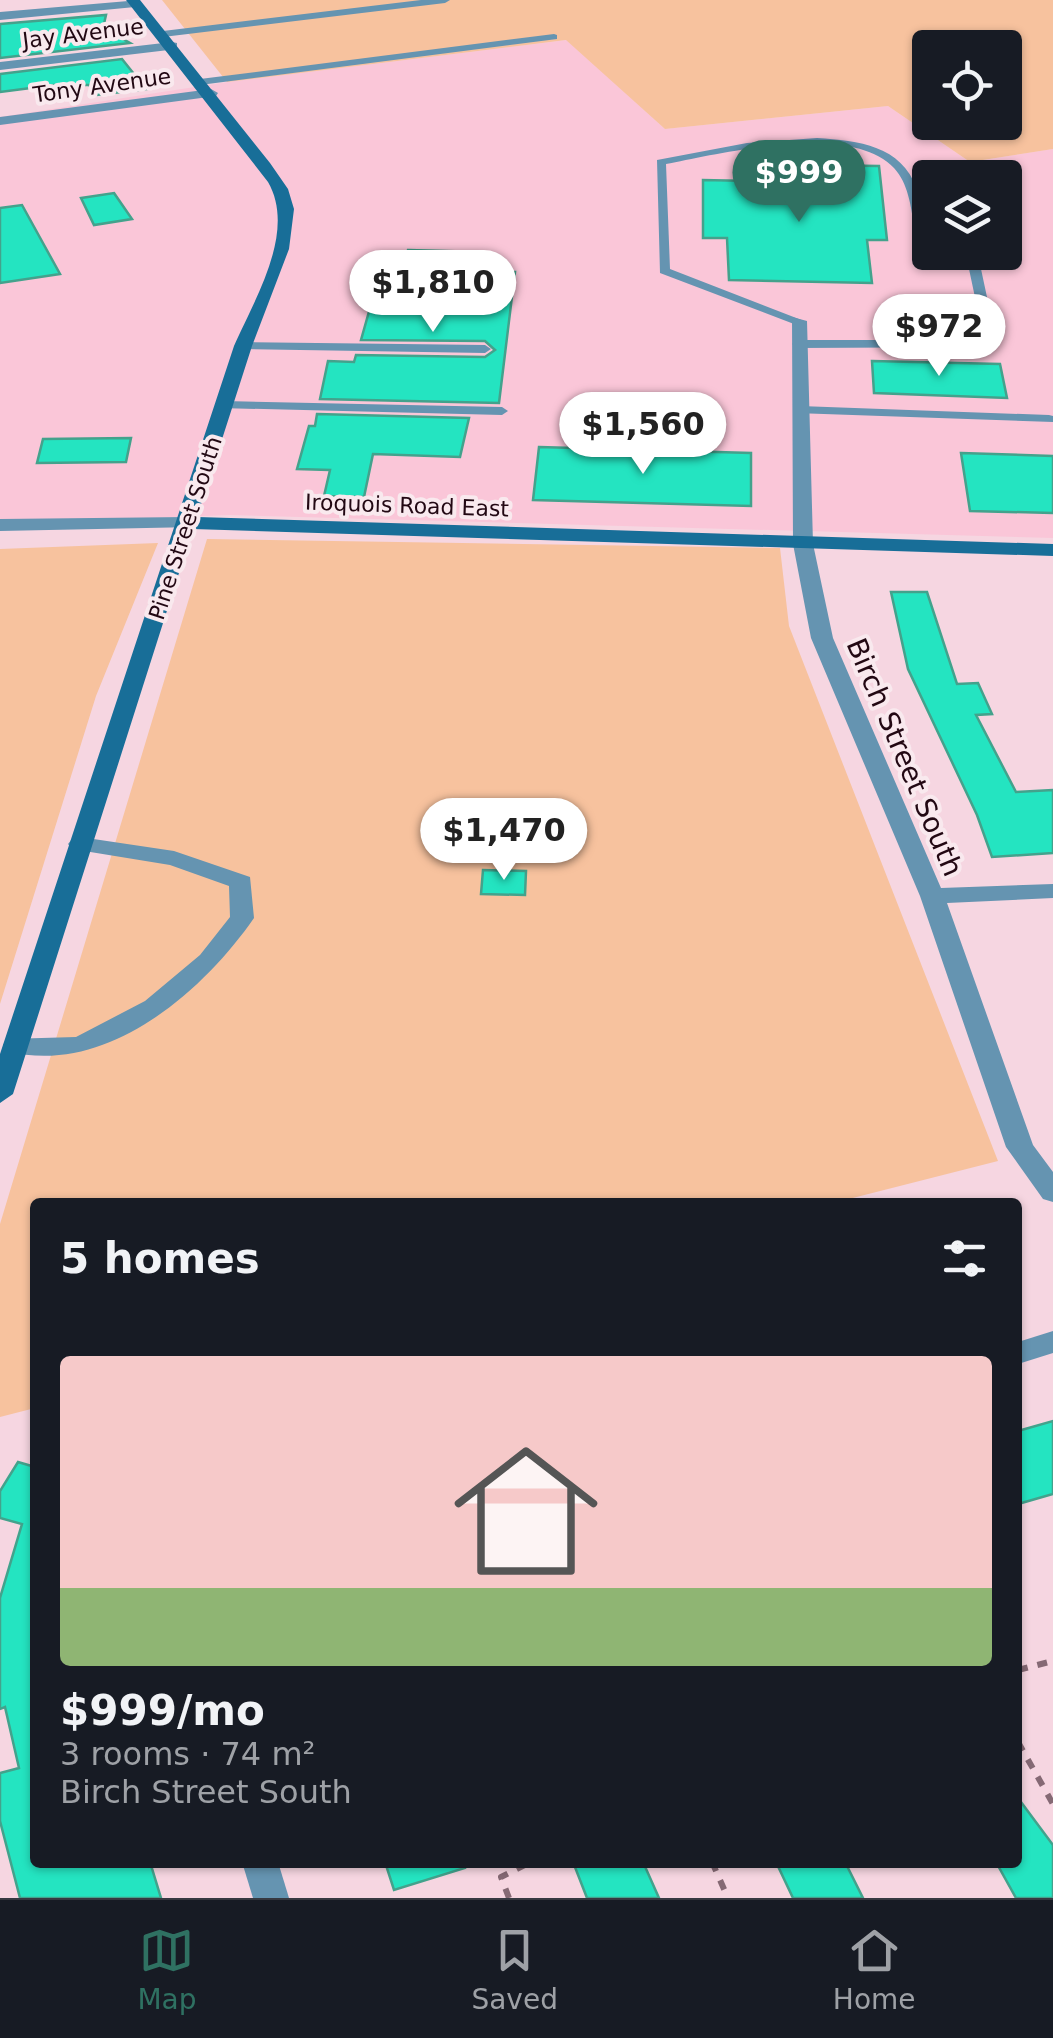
<!DOCTYPE html>
<meta charset="utf-8">
<style>
body{margin:0;font-family:"DejaVu Sans",sans-serif;background:#242831;color:#f1f3f6;height:100vh;display:flex;flex-direction:column;font-size:38px;white-space:nowrap}
*{box-sizing:border-box;margin:0}
p{font-size:32px;color:#9ea1a6}
.icon{flex:none;width:55px;height:55px;fill:none;stroke:currentColor;stroke-width:2;stroke-linecap:round;stroke-linejoin:round}
.map{position:relative;flex:1;overflow:hidden}
.side{position:absolute;left:30px;top:1198px;width:992px;height:670px;display:flex;flex-direction:column;background:#171b24;border-radius:10px;box-shadow:0 2px 8px #0004}
.side>*{flex:none}
.tools{position:absolute;left:912px;top:30px;display:grid;gap:20px}
.tools a{display:grid;place-items:center;width:110px;height:110px;border-radius:10px;background:#171b24;box-shadow:0 2px 8px #0004;font-size:50px}
.price{position:absolute;translate:-50% -85px;padding:0 22px;border-radius:35px;background:#fff;color:#222;font-size:32px;line-height:65px;filter:drop-shadow(0 2px 5px #0008)}
.price::after{content:'';position:absolute;left:50%;top:60px;width:30px;height:22px;margin-left:-15px;background:inherit;clip-path:polygon(0 0,100% 0,50% 100%)}
.price.current{background:#2f7162;color:#fff}
ul{padding:0;list-style:none}
li{display:grid;align-content:center;gap:20px;height:530px;padding:0 30px}
li+li{border-top:2px solid #363941}
li span{display:grid;place-items:center;height:310px;border-radius:10px;color:#555}
li>.icon{margin-inline-start:auto}
span .icon{width:180px;height:180px;fill:#fffc;stroke-width:1}
li b{font-size:42px}
h2{display:flex;justify-content:space-between;align-items:center;height:120px;padding:0 30px;font-size:42px}
.menu{display:flex;justify-content:space-around;align-items:center;height:140px;border-top:2px solid #363941;background:#171b24;font-size:28px;color:#9ea1a6}
.menu a{display:grid;justify-items:center;gap:5px}
.menu .current{color:#2f7162}
.map>svg:first-child{display:block}
.built{fill:#fac6d8;fill-rule:evenodd}
.green{fill:#f7c29e;fill-rule:evenodd}
.building{fill:#24e4c1;stroke:#43a28c;stroke-width:2.5}
.lines{fill:none;stroke-linecap:round;stroke-linejoin:round}
.path{stroke:#856974;stroke-width:6;stroke-dasharray:10 10;stroke-linecap:butt}
.lane{fill:#6594b1;fill-rule:evenodd}
.street{fill:#6594b1;fill-rule:evenodd}
.secondary{fill:#186e98;fill-rule:evenodd}
.labels{text-anchor:middle;stroke-width:8;stroke-linejoin:round;paint-order:stroke}
.far-street-label{font-size:22px;fill:#220813;stroke:#f9e9ee}
.street-label{font-size:28px;fill:#220813;stroke:#f9e9ee}
</style>
<div class="map">
<svg width="1053" height="1898" viewBox="0 0 1053 1898">
<rect width="100%" height="100%" fill="#f6d6e1"/>
<path class="built" d="M 567,40 L 665,129 L 888,106 L 970,162 L 1053,149 L 1053,538 L 230,515 L 0,524 L 0,117 L 227,82 ZM 930,178 L 1005,178 L 1005,252 L 930,252 Z"/>
<g class="green">
<path d="M 162,0 L 1053,0 L 1053,149 L 970,162 L 888,106 L 665,129 L 566,40 L 227,82 ZM 930,48 L 1005,48 L 1005,122 L 930,122 Z"/>
<path d="M 207,539 L 780,548 L 789,626 L 998,1161 L 837,1202 L 35,1202 L 35,1408 L 0,1417 L 0,1224 Z"/>
<path d="M 158,543 L 96,696 L 0,1004 L 0,549 Z"/>
</g>
<g class="building">
<path d="M 106,15 L 103,28 L 130,43 L 0,58 L 0,24 Z"/>
<path d="M 122,59 L 146,89 L 97,95 L 89,85 L 54,85 L 0,92 L 0,74 Z"/>
<path d="M 808,165 L 879,166 L 887,240 L 867,240 L 872,283 L 729,280 L 727,238 L 703,238 L 703,180 L 809,182 Z"/>
<path d="M 114,193 L 132,219 L 94,225 L 81,198 Z"/>
<path d="M 22,205 L 60,274 L 0,283 L 0,208 Z"/>
<path d="M 408,250 L 482,252 L 479,272 L 515,272 L 499,403 L 320,399 L 328,361 L 354,362 L 356,355 L 485,357 L 495,350 L 485,341 L 361,340 L 370,308 L 394,309 Z"/>
<path d="M 872,361 L 1000,364 L 1007,398 L 874,393 Z"/>
<path d="M 317,414 L 469,418 L 460,457 L 373,454 L 364,497 L 324,496 L 330,470 L 297,469 L 309,426 L 315,426 Z"/>
<path d="M 131,438 L 126,462 L 37,463 L 43,439 Z"/>
<path d="M 539,447 L 751,453 L 751,506 L 533,500 Z"/>
<path d="M 961,453 L 1053,456 L 1053,513 L 970,511 Z"/>
<path d="M 891,592 L 927,592 L 957,684 L 978,683 L 992,714 L 976,715 L 1016,792 L 1053,790 L 1053,853 L 992,857 L 977,815 L 908,669 Z"/>
<path d="M 483,870 L 526,871 L 525,895 L 481,894 Z"/>
<path d="M 1053,1421 L 1053,1494 L 1018,1504 L 1018,1431 Z"/>
<path d="M 18,1462 L 35,1467 L 35,1862 L 150,1862 L 161,1898 L 20,1898 L 0,1821 L 0,1773 L 19,1768 L 5,1707 L 0,1709 L 0,1598 L 22,1524 L 0,1518 L 0,1491 Z"/>
<path d="M 1018,1798 L 1053,1845 L 1053,1898 L 1016,1898 L 996,1862 L 1018,1862 Z"/>
<path d="M 385,1862 L 464,1862 L 465,1868 L 394,1890 Z"/>
<path d="M 573,1862 L 643,1862 L 659,1898 L 587,1898 Z"/>
<path d="M 776,1862 L 845,1862 L 863,1898 L 793,1898 Z"/>
</g>
<g class="lines">
<g class="path">
<path d="M 1018,1670 L 1053,1661"/>
<path d="M 1018,1742 L 1053,1804"/>
<path d="M 712,1862 L 728,1898"/>
<path d="M 509,1898 L 501,1877 L 531,1862"/>
</g>
<g class="lane">
<path d="M 421,0 L 450,0 L 445,3 L 163,37 L 158,34 L 163,31 Z"/>
<path d="M 554,34 L 557,35 L 557,39 L 200,85 L 195,82 L 200,79 Z"/>
<path d="M 817,138 C 859,141 901,145 917,189 C 922,202 925,216 924,228 L 914,226 C 911,206 908,183 894,168 C 852,122 721,153 666,164 L 670,269 L 804,321 L 794,324 L 660,273 L 657,160 L 747,143 Z"/>
<path d="M 975,265 L 981,269 L 997,344 L 995,347 L 798,348 L 792,344 L 798,340 L 984,340 L 969,269 Z"/>
<path d="M 243,342 L 485,345 L 491,349 L 485,353 L 239,349 L 237,346 Z"/>
<path d="M 224,401 L 502,407 L 508,411 L 502,415 L 219,408 L 218,405 Z"/>
<path d="M 800,406 L 1049,415 L 1053,416 L 1053,422 L 795,413 L 794,410 Z"/>
</g>
<g class="street">
<path d="M 140,0 L 140,6 L 135,7 L 0,20 L 0,12 Z"/>
<path d="M 172,42 L 177,43 L 177,49 L 0,70 L 0,62 Z"/>
<path d="M 211,89 L 218,93 L 216,96 L 0,125 L 0,117 Z"/>
<path d="M 792,317 L 807,321 L 813,544 L 833,638 L 941,888 L 1053,884 L 1053,898 L 947,903 L 1033,1145 L 1053,1172 L 1053,1202 L 1043,1199 L 1006,1147 L 920,896 L 811,638 L 793,544 Z"/>
<path d="M 188,517 L 195,519 L 195,527 L 0,531 L 0,519 Z"/>
<path d="M 80,837 L 174,851 L 250,877 L 254,918 C 202,993 105,1077 7,1051 L 3,1045 L 7,1039 L 76,1037 L 145,1001 L 200,955 L 230,917 L 229,886 L 170,865 L 72,849 L 68,844 L 72,839 Z"/>
<path d="M 1053,1331 L 1053,1353 L 1018,1364 L 1018,1342 Z"/>
<path d="M 242,1862 L 278,1862 L 289,1898 L 253,1898 Z"/>
</g>
<path class="secondary" d="M 126,0 L 140,0 L 270,163 L 288,189 L 294,209 L 289,249 L 252,346 L 197,517 L 1053,544 L 1053,556 L 193,529 L 13,1094 L 0,1103 L 0,1054 L 234,346 C 254,300 297,232 268,182 Z"/>
</g>
<g class="labels">
<g class="far-street-label">
<text transform="translate(83 33) rotate(-7)" y="8">Jay Avenue</text>
<text transform="translate(102 85) rotate(-8)" y="8">Tony Avenue</text>
<text transform="translate(407 505) rotate(2)" y="8">Iroquois Road East</text>
<text transform="translate(185 528) rotate(-72)" y="8">Pine Street South</text>
</g>
<g class="street-label">
<text transform="translate(905 757) rotate(67)" y="10">Birch Street South</text>
</g>
</g>
</svg>
<div class="tools">
<a><svg class="icon" aria-label="locate" viewBox="0 0 24 24"><circle cx="12" cy="12" r="6"/><path d="M12 2v4M12 18v4M2 12h4M18 12h4"/></svg></a>
<a><svg class="icon" aria-label="layers" viewBox="0 0 24 24"><path d="M12 4l9 5-9 5-9-5zM3 14l9 5 9-5"/></svg></a>
</div>
<b class="price current" style="left:799px;top:225px">$999</b>
<b class="price" style="left:433px;top:335px">$1,810</b>
<b class="price" style="left:939px;top:379px">$972</b>
<b class="price" style="left:643px;top:477px">$1,560</b>
<b class="price" style="left:504px;top:883px">$1,470</b>
<section class="side">
<h2>5 homes<svg class="icon" aria-label="filters" viewBox="0 0 24 24"><path d="M4 7h16M4 17h16"/><circle cx="9" cy="7" r="2"/><circle cx="15" cy="17" r="2"/></svg></h2>
<ul>
<li><span style="background:linear-gradient(#f6c9c9 75%,#8fb573 0)"><svg class="icon" aria-label="home" viewBox="0 0 24 24"><path d="M3 11l9-7 9 7M6 9v11h12V9"/></svg></span><div><b>$999/mo</b><p>3 rooms · 74 m²</p><p>Birch Street South</p></div></li>
</ul>
</section>
</div>
<nav class="menu">
<a class="current"><svg class="icon" aria-label="map" viewBox="0 0 24 24"><path d="M3 6l6-2 6 2 6-2v14l-6 2-6-2-6 2zM9 4v14M15 6v14"/></svg>Map</a>
<a><svg class="icon" aria-label="saved" viewBox="0 0 24 24"><path d="M7 4h10v16l-5-4-5 4z"/></svg>Saved</a>
<a><svg class="icon" aria-label="home" viewBox="0 0 24 24"><path d="M3 11l9-7 9 7M6 9v11h12V9"/></svg>Home</a>
</nav>
